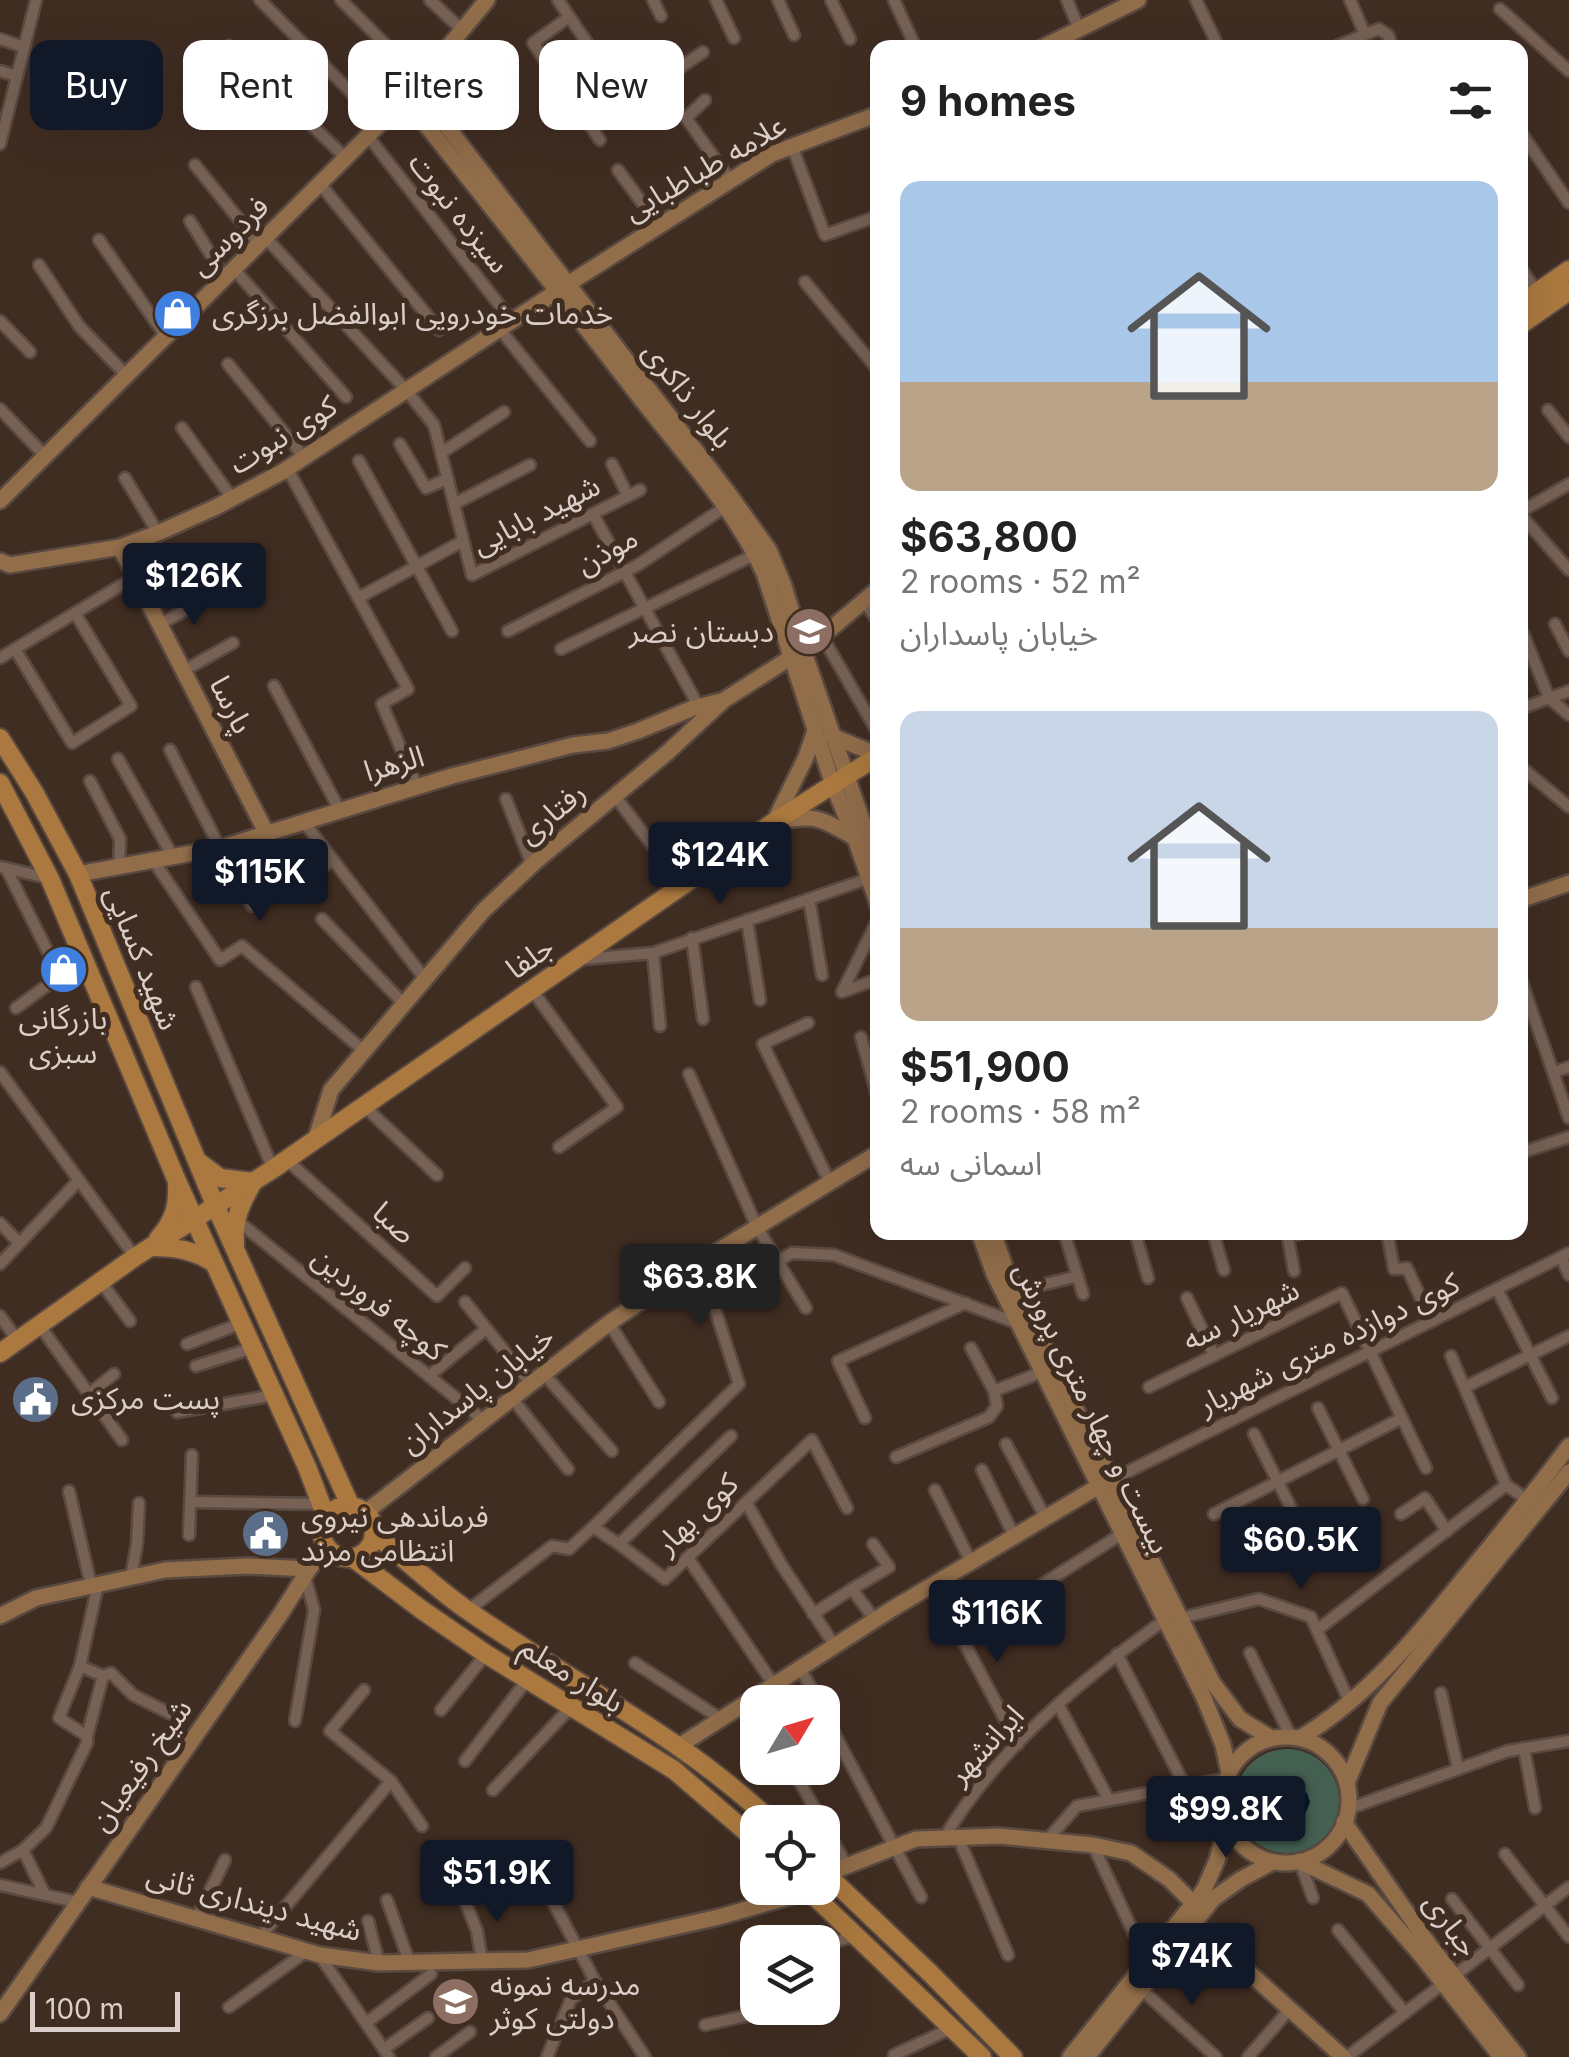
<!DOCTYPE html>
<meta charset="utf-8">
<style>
body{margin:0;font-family:Inter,"Noto Sans Arabic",sans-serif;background:#f2f2f2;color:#222;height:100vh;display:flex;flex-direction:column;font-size:38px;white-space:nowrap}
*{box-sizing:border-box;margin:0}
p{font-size:32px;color:#767676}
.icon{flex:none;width:55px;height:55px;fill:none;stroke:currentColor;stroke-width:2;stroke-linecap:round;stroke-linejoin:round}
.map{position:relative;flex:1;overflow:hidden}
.drawer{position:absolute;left:870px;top:40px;width:658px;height:1200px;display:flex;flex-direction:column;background:#fff;border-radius:20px;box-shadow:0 10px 40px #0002}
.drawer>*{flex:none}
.hud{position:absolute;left:30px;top:40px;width:690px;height:90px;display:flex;gap:20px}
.needle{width:65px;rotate:52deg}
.tools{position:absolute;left:740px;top:1685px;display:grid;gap:20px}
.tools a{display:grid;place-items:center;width:100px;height:100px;border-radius:20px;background:#fff;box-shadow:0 10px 40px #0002;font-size:50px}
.scale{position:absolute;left:30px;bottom:25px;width:150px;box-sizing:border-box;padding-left:10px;border:5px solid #dbcec8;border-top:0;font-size:28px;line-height:35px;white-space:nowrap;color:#dbcec8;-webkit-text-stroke:8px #402d22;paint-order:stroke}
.price{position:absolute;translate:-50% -85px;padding:0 22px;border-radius:10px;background:#111827;color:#fff;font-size:32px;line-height:65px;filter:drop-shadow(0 2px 5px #0008)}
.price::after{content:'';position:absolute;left:50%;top:60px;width:30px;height:22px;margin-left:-15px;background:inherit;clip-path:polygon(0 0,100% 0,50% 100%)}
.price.on{background:#222;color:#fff}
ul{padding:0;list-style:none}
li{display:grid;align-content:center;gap:20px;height:530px;padding:0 30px}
li span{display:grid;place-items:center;height:310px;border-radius:20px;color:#555}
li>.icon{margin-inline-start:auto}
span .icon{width:180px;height:180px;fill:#fffc;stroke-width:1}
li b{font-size:42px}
h2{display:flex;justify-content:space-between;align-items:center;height:120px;padding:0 30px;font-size:42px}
.tag{padding:0 35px;border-radius:20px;background:#fff;box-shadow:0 10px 40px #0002;font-size:35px;line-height:90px}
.tag.on{background:#111827;color:#fff}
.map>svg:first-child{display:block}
.green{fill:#446051}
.water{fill:#041635}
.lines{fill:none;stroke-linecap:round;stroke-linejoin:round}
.street-casing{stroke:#594940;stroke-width:15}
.secondary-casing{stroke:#594940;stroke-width:20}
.primary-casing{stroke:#594940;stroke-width:22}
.street{stroke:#776155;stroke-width:10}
.secondary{stroke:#916d4a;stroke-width:15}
.primary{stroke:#ab793f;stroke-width:18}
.labels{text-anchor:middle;stroke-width:10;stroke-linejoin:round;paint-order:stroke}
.street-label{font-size:30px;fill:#dbcec8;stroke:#402d22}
.poi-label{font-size:30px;fill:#dbcec8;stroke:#402d22;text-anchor:start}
</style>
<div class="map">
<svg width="1569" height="2057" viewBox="0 0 1569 2057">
<rect width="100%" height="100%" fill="#402d22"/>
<circle class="green" cx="1287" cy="1801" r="52"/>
<path class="water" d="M 1291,1787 L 1307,1793 L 1310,1802 L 1306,1812 L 1298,1818 L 1279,1812 C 1279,1800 1281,1794 1291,1787 Z"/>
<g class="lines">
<defs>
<g id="street">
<path d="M 260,0 L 381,123"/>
<path d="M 341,0 L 421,80"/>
<path d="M 430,0 L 462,30"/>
<path d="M 558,0 L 636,115"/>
<path d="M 653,0 L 661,16"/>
<path d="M 716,0 L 734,38"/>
<path d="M 778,0 L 794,35"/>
<path d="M 831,0 L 850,39"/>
<path d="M 894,0 L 916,48"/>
<path d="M 1067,0 L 1079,29"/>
<path d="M 1196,0 L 1219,48"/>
<path d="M 1350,0 L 1365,34"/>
<path d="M 1500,9 L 1569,71"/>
<path d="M 569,17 L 533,43 L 600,140"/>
<path d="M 0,39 L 24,47"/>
<path d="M 229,46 L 346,158"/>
<path d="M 1332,48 L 1379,29 L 1388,35 L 1393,48"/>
<path d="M 0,71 L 17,76"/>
<path d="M 618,89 L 664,55 L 675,71 L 703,52"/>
<path d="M 705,100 L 686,118 L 730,180"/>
<path d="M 1520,131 L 1569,203"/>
<path d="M 368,136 L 511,320"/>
<path d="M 0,144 L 36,0"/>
<path d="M 792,146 L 825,235 L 878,216"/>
<path d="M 195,165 L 259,244"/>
<path d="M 618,170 L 659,226"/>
<path d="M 320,184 L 439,330"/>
<path d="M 190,221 L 225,278"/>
<path d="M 266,238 L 406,390 L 434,425 L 472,575 L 640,490"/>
<path d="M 99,240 L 166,337"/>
<path d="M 39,265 L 79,326 L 127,376"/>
<path d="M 1520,267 L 1537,292"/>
<path d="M 234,269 L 346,397"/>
<path d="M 805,282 L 878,370"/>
<path d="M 0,321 L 30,352"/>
<path d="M 499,328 L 590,441"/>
<path d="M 228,364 L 304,457"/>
<path d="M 0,409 L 46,457"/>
<path d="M 1548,410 L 1569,437"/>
<path d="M 182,428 L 232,498"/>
<path d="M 400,444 L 426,488 L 447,479"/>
<path d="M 441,453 L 504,412"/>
<path d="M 359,461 L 452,631"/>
<path d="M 612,464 L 628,496"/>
<path d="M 287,468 L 408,689 L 382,704 L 417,787"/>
<path d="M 125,478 L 158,533"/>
<path d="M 454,504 L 530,465"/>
<path d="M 1520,512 L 1569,484"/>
<path d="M 593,514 L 699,707"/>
<path d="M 1520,514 L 1569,570"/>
<path d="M 358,598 L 463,541"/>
<path d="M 864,602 L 878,621"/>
<path d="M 1555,624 L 1569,651"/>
<path d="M 159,625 L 208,597"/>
<path d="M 508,631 L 638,565 L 725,507"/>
<path d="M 1523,633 L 1549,698 L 1569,715"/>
<path d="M 822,636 L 878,733"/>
<path d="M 15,649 L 72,743 L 131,706 L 75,613"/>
<path d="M 561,649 L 758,553"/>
<path d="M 0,658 L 135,577"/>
<path d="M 183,671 L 233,643"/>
<path d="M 274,686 L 339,809"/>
<path d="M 1520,709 L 1569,691"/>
<path d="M 170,750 L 220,848 L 252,906 L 333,861"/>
<path d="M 118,759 L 172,855"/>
<path d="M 1520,766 L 1569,807"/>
<path d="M 90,781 L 120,839 L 119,868"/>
<path d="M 615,796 L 683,886"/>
<path d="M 506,799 L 532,865"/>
<path d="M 303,821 L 425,979"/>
<path d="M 153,860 L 220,960 L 242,946 L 364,1051"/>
<path d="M 1,867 L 48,878"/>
<path d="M 6,868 L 57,970 L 53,981 L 16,1008"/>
<path d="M 809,899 L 822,975"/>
<path d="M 322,919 L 404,1004"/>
<path d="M 878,919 L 842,992 L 878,979"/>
<path d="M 747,920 L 760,1000"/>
<path d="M 692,938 L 703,1019"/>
<path d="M 653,953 L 660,1026"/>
<path d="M 583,959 L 653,953 L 870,878"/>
<path d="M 1520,977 L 1569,1118"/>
<path d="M 196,987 L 273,1169"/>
<path d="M 532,990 L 617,1107 L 559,1147"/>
<path d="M 808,1023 L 763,1044 L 830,1183"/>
<path d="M 861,1037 L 878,1098"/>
<path d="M 0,1072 L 135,1257"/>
<path d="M 1554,1072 L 1569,1067"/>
<path d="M 689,1074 L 757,1227 L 806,1308"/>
<path d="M 364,1106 L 437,1175"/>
<path d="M 1520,1153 L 1569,1137"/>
<path d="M 287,1160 L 437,1296 L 465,1268"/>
<path d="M 0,1223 L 19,1243"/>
<path d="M 244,1226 L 483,1420"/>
<path d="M 1064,1232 L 1083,1294"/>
<path d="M 1135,1232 L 1148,1278"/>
<path d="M 1213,1232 L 1224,1270"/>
<path d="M 1287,1232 L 1294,1271"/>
<path d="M 1387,1232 L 1394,1269 L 1407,1268 L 1431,1321"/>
<path d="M 1288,1237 L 1307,1232"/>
<path d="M 1561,1257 L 1569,1275"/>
<path d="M 778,1261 L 792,1253 L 834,1255 L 1017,1323"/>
<path d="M 0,1264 L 79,1180"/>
<path d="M 101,1282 L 130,1321"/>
<path d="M 1497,1289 L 1552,1398"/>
<path d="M 1017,1291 L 1078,1276"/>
<path d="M 1187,1298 L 1214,1355"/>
<path d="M 465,1302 L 531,1384"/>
<path d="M 0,1316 L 18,1341"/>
<path d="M 609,1323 L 659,1402"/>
<path d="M 40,1326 L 122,1440"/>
<path d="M 187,1344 L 242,1323"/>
<path d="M 1451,1356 L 1506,1485"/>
<path d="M 196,1366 L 253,1348"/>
<path d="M 544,1374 L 612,1451"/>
<path d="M 429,1376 L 481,1333"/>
<path d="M 1149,1387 L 1342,1293 L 1426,1468"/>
<path d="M 1465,1387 L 1569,1336"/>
<path d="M 994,1391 L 1042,1372"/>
<path d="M 89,1394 L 114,1374"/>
<path d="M 512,1398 L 568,1469"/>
<path d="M 1318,1408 L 1363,1499"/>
<path d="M 177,1412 L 275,1395"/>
<path d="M 865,1418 L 838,1361 L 966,1303"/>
<path d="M 1254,1434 L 1305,1536"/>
<path d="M 1006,1444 L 1045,1517"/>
<path d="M 896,1457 L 989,1417 L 997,1406 L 994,1391 L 971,1348"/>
<path d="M 982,1470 L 1014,1536"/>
<path d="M 1111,1480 L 1569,1253"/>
<path d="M 935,1490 L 971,1562"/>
<path d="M 69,1491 L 91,1585"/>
<path d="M 190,1502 L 322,1504"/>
<path d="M 746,1502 L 781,1564 L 835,1646"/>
<path d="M 1214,1514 L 1402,1418"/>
<path d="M 1401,1514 L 1425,1498 L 1447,1531"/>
<path d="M 593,1527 L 739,1384 L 700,1262"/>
<path d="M 189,1535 L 192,1455"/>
<path d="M 619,1544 L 731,1436"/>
<path d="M 873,1544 L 889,1567 L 852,1589 L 875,1620"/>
<path d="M 688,1558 L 774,1685"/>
<path d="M 131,1577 L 137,1544 L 139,1503"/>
<path d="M 943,1603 L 1018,1744"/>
<path d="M 467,1611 L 552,1546 L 569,1549 L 593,1527 L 619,1544 L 665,1579 L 812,1440 L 847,1508"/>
<path d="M 813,1614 L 852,1589"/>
<path d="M 1181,1618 L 1259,1599 L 1311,1617 L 1350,1703"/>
<path d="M 1317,1630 L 1506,1485 L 1528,1500"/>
<path d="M 960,1637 L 1123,1533"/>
<path d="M 1250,1653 L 1291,1737"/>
<path d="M 1117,1654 L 1185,1786"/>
<path d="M 635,1663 L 721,1719"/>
<path d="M 80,1666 L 98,1584"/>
<path d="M 800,1668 L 819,1702"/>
<path d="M 103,1676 L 111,1673 L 133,1695 L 171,1714"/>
<path d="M 364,1690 L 330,1731 L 391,1781 L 422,1826"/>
<path d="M 1441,1693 L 1458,1769"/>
<path d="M 1059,1706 L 1109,1800"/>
<path d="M 441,1710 L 486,1654"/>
<path d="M 822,1710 L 921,1897"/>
<path d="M 295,1721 L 314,1610 L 305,1576"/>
<path d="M 1524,1748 L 1535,1808"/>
<path d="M 465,1761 L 527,1680"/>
<path d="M 792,1768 L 847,1866"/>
<path d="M 493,1790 L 571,1707"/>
<path d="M 1348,1809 L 1508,1751 L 1569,1741"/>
<path d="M 958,1837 L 1008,1955"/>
<path d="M 944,1838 C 997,1749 1082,1679 1166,1619"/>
<path d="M 1047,1840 L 1077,1806 L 1225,1779"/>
<path d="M 1093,1845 L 1147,1962"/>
<path d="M 23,1850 L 45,1895"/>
<path d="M 526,1851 L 595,1981 L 645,2057"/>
<path d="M 1505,1854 L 1569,1937"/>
<path d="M 1300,1862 L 1313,1898"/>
<path d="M 0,1863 L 23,1850 L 46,1828 L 87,1743 L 87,1736 L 59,1718 L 80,1666 L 103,1676 L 87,1736"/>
<path d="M 0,1885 L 77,1902"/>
<path d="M 1452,1899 L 1518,1985"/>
<path d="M 387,1900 L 409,1961"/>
<path d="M 465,1901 L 477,1931 L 482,1962"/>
<path d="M 196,1919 L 225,1860"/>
<path d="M 368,1921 L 379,1963"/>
<path d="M 1338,1930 L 1405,2013"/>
<path d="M 260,1937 L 391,1781"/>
<path d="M 822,1945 L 855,1936"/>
<path d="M 320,1956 L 389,2057"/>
<path d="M 1454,1976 L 1569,1887"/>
<path d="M 1141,1989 L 1216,2057"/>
<path d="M 229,2007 L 307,1951"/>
<path d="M 366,2023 L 431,1974"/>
<path d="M 705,2025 L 781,2008"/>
<path d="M 384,2049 L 428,2018"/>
<path d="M 894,2055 L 952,2028"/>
<path d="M 436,2057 L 470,2032"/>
<path d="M 547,2057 L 571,1999 L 595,1981"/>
<path d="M 1248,2057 L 1290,2009"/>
<path d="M 1347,2057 L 1444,1983"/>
</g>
<g id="secondary">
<path d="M 1041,48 L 1138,0"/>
<path d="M 416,86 L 729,494 L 769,550 L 784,586 L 803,649 L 878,866"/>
<path d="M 405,99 C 485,198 563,298 641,399 C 684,454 735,509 764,573 L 833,785 L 855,838 L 878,905"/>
<path d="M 0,501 L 405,99 L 487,0"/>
<path d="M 120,547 L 267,834"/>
<path d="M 0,561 L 10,565 L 120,547 L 158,533 L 216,507 L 282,472 L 568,284 L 772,154 L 878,114"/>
<path d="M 815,730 L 806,757 L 774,822 C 815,814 819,817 855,838"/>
<path d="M 832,736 L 878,755"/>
<path d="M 78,874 L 220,848 L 452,776 L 573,745 L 608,741 L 638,731 L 693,708 L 721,701"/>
<path d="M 1520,900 L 1569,883"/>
<path d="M 315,1141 L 331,1090 L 483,911 L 535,862 L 668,752 L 724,700 L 815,642 L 878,589"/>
<path d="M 979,1232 L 994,1274 L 1204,1698 L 1223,1745 L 1229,1773"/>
<path d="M 993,1232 L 1006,1270 L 1213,1683 L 1240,1719 L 1271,1738"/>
<path d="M 366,1512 L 609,1323 L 700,1262 L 878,1153"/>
<path d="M 0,1616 L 36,1598 L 165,1570 L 247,1566 L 309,1569"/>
<circle cx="1286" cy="1800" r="63"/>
<path d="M 1300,1738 C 1366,1698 1416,1638 1464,1578 C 1500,1535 1535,1491 1569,1446"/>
<path d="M 679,1746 L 892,1609 L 1104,1483"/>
<path d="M 1347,1783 L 1380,1703 L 1569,1472"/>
<path d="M 1344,1822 L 1430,1946 L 1518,2057"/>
<path d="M 1299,1861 L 1368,1894 L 1421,1955 L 1501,2057"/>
<path d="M 822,1878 L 826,1874 L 916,1839 L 999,1836 L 1093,1845 L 1131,1853 L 1169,1879 L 1193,1903"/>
<path d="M 88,1887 L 320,1955 L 379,1963 L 528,1960 L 719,1917 L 810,1891 L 813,1888"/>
<path d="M 1194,1923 L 1343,2057"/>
<path d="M 0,2014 L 280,1615 L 309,1569 L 327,1547"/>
<path d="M 1070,2057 L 1204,1890 L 1217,1860 L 1227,1824"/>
<path d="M 1087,2057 L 1213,1899 L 1241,1879 L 1273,1862"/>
</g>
<g id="primary">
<path d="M 1520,304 L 1569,270"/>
<path d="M 1520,325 L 1569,291"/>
<path d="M 0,738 L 34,792 L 78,874 L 216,1207 L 350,1505"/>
<path d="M 0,783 L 50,879 L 177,1181 L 307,1467 L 326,1517"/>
<path d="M 200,1163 L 220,1178 L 253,1182 C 241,1203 233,1219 235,1244"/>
<path d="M 158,1239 C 173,1222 178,1208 177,1186"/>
<path d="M 152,1247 C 175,1247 194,1250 214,1263"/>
<path d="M 0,1353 L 135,1257 L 273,1169 L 774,822 L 878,756"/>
<circle cx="348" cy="1532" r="26"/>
<path d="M 375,1534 C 406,1560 436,1589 470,1612 C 571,1682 683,1737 772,1822"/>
<path d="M 353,1558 L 422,1610 L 486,1654 L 674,1770 L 758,1842"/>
<path d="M 822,1870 L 931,1974 L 1013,2057"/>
<path d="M 806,1888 L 982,2057"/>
</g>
</defs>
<use href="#street" class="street-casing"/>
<use href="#secondary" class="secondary-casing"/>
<use href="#primary" class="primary-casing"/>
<use href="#street" class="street"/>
<use href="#secondary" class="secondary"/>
<use href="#primary" class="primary"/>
</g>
<defs>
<symbol id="shop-disc" viewBox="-11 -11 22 22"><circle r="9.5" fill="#3f7fe0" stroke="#402d22"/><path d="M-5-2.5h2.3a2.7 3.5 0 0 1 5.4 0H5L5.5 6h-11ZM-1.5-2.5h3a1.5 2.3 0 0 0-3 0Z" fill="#fff"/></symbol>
<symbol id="school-disc" viewBox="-11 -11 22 22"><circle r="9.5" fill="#8d6e63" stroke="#402d22"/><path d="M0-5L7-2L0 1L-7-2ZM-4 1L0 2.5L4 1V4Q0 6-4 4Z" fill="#fff"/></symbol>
<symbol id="civic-disc" viewBox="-11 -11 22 22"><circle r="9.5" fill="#5c6f8a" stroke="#402d22"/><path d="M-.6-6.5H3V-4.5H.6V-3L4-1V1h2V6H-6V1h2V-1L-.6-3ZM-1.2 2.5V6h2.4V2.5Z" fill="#fff"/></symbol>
</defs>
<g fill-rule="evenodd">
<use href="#shop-disc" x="150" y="286" width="55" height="55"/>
<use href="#school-disc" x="782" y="604" width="55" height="55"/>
<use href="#shop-disc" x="36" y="942" width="55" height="55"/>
<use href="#civic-disc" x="8" y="1372" width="55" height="55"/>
<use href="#civic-disc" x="238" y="1506" width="55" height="55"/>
<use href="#school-disc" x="428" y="1974" width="55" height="55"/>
</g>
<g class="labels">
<g class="street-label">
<text transform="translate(705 168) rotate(-30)" y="10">علامه طباطبایی</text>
<text transform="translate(459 213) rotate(52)" y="10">سیزده نبوت</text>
<text transform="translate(229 236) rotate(-45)" y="10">فردوسی</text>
<text transform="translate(688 395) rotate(52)" y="10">بلوار ذاکری</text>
<text transform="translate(283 435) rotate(-32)" y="10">کوی نبوت</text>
<text transform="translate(536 515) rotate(-27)" y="10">شهید بابایی</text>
<text transform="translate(607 551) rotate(-29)" y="10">موذن</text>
<text transform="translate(231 705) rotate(63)" y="10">پارسا</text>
<text transform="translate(394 764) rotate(-16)" y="10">الزهرا</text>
<text transform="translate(552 813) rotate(-40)" y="10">رفتاری</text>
<text transform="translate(142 958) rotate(68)" y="10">شهید کسایی</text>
<text transform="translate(530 958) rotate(-35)" y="10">جلفا</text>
<text transform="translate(394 1223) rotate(42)" y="10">صبا</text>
<text transform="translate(379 1304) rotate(39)" y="10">کوچه فروردین</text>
<text transform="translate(1241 1315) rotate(-26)" y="10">شهریار سه</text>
<text transform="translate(1329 1344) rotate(-26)" y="10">کوی دوازده متری شهریار</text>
<text transform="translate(477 1390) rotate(-38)" y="10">خیابان پاسداران</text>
<text transform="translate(1092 1408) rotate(64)" y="10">بیست و چهار متری پرورش</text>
<text transform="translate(697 1514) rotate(-44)" y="10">کوی بهار</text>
<text transform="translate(572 1675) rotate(32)" y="10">بلوار معلم</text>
<text transform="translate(986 1745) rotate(-47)" y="10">ایرانشهر</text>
<text transform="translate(141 1765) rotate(-55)" y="10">شیخ رفیعیان</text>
<text transform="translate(254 1903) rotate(15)" y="10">شهید دینداری ثانی</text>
<text transform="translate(1451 1925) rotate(54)" y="10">جباری</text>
</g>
<g class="poi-label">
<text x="212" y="324">خدمات خودرویی ابوالفضل برزگری</text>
<text x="774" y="642" text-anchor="end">دبستان نصر</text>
<text x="63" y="1029" text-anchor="middle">بازرگانی<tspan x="63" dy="34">سبزی</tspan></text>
<text x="71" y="1409">پست مرکزی</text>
<text x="301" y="1527">فرماندهی نیروی<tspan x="301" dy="34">انتظامی مرند</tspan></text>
<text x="490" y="1995">مدرسه نمونه<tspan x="490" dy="34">دولتی کوثر</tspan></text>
</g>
</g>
</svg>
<div class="tools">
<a><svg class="needle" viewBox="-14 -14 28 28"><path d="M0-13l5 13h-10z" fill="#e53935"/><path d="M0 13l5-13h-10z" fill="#767676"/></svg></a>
<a><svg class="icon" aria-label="locate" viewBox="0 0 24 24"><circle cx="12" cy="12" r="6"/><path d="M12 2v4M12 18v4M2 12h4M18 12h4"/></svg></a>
<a><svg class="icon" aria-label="layers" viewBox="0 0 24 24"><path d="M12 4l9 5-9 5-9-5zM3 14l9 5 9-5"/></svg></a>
</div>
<div class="scale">100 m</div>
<b class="price" style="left:194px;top:628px">$126K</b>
<b class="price" style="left:720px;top:907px">$124K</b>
<b class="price" style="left:260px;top:924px">$115K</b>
<b class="price on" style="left:700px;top:1329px">$63.8K</b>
<b class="price" style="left:1301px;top:1592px">$60.5K</b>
<b class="price" style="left:997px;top:1665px">$116K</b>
<b class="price" style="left:1226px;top:1861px">$99.8K</b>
<b class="price" style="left:497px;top:1925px">$51.9K</b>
<b class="price" style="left:1192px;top:2008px">$74K</b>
<div class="hud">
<a class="tag on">Buy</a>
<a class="tag">Rent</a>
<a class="tag">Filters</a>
<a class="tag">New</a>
</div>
<section class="drawer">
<h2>9 homes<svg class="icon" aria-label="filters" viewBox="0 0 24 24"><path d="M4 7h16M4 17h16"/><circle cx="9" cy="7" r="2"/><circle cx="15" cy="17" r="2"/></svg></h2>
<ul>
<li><span style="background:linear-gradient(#a9c7e8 65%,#b9a48a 0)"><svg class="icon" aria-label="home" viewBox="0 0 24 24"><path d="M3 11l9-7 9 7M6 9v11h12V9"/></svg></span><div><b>$63,800</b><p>2 rooms · 52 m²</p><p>خیابان پاسداران</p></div></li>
<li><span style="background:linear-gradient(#c9d6e8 70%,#b9a48a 0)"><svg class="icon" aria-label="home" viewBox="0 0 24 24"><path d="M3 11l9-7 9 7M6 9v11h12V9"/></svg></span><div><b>$51,900</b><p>2 rooms · 58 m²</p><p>اسمانی سه</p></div></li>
</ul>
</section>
</div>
